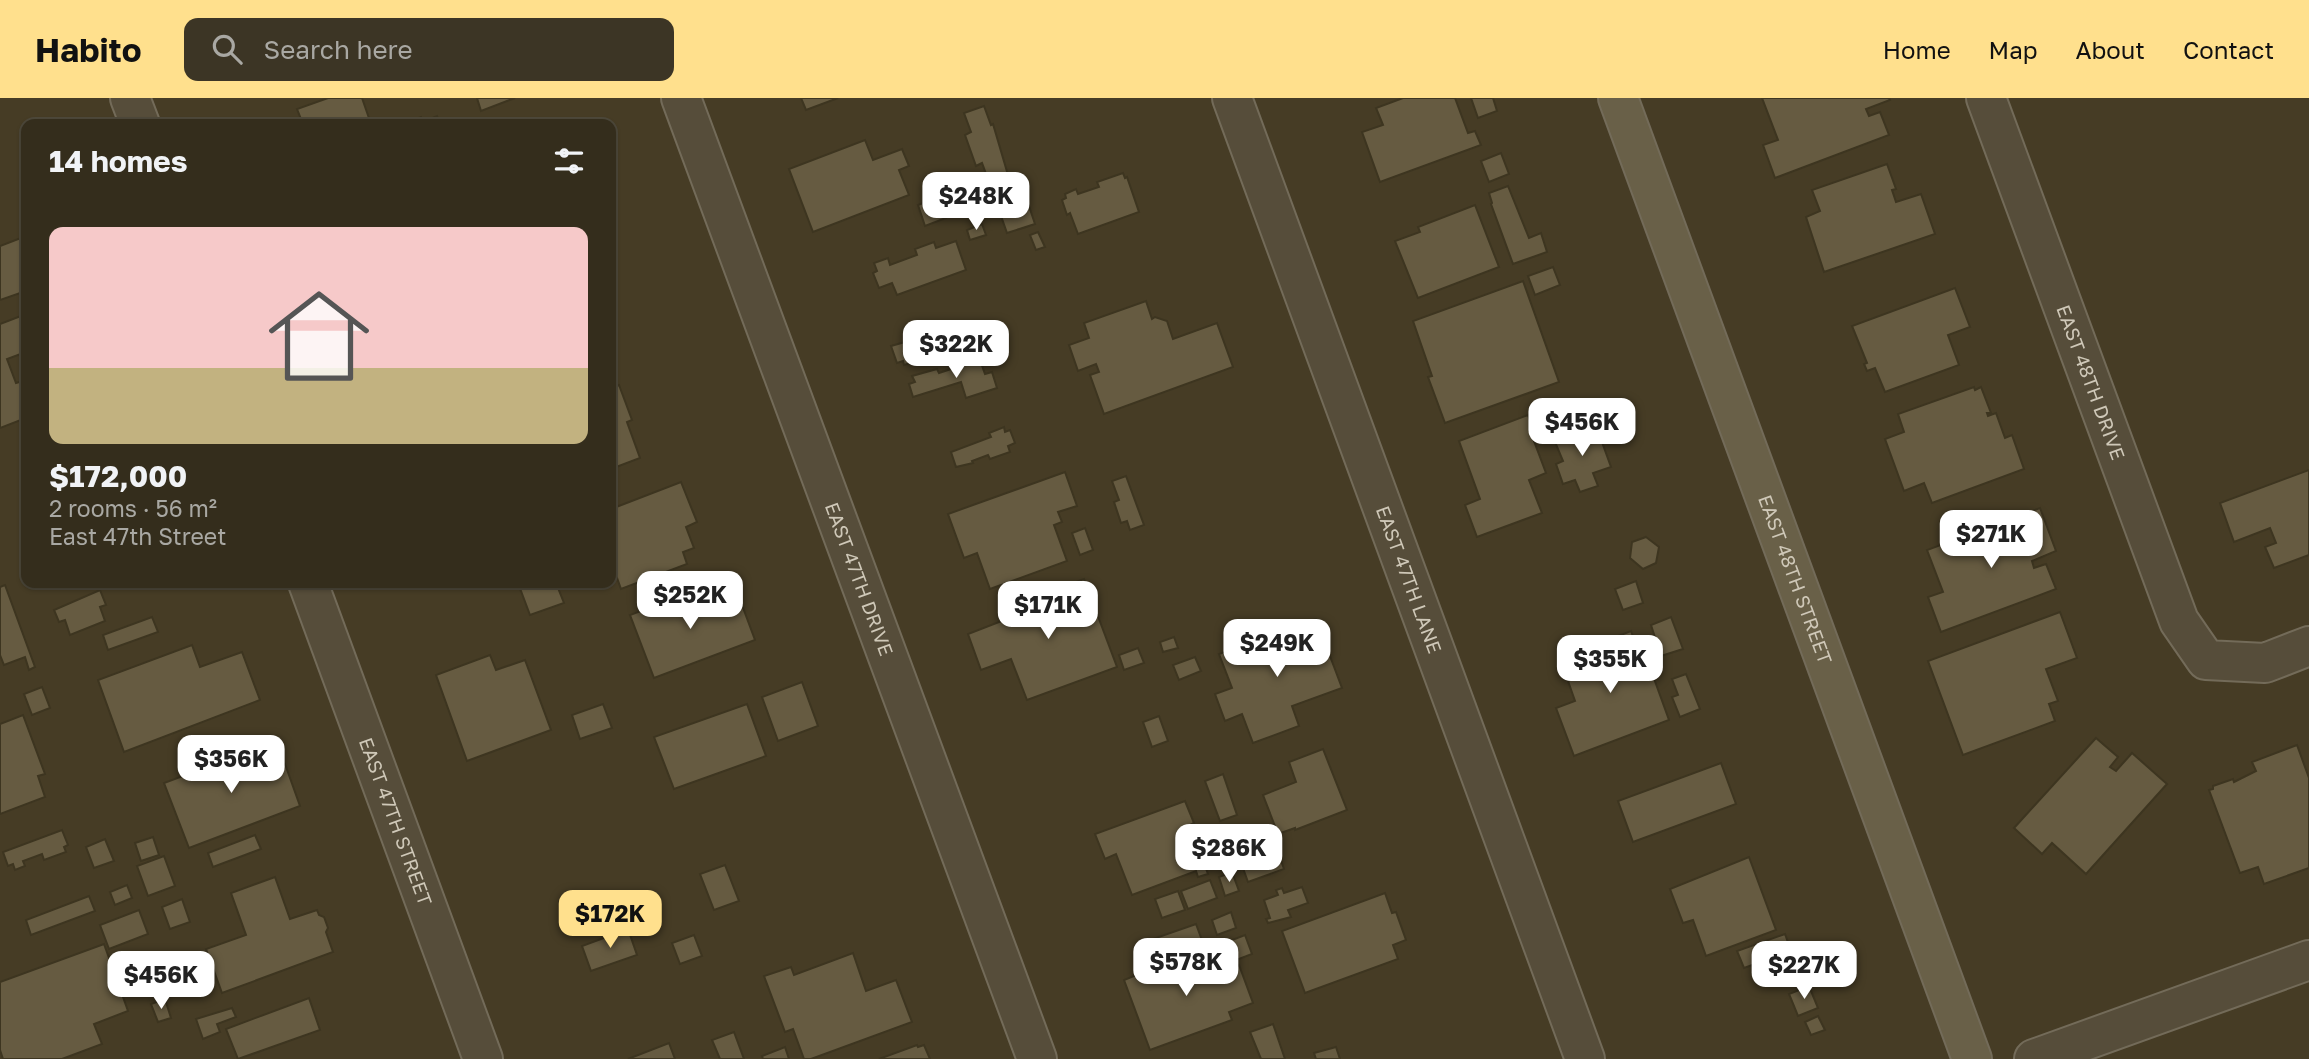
<!DOCTYPE html>
<meta charset="utf-8">
<style>
body{margin:0;font-family:"Golos Text",sans-serif;background:#3c3525;color:#f1f3f6;height:100vh;display:flex;flex-direction:column;font-size:26px;white-space:nowrap}
*{box-sizing:border-box;margin:0}
p{font-size:23px;color:#a9a8a3}
.icon{flex:none;width:38px;height:38px;fill:none;stroke:currentColor;stroke-width:2;stroke-linecap:round;stroke-linejoin:round}
.map{position:relative;flex:1;overflow:hidden}
.panel{position:absolute;left:21px;top:21px;width:595px;height:469px;display:flex;flex-direction:column;background:#342d1c;border-radius:14px;box-shadow:0 2px 5px #0004,0 0 0 2px #4e493b}
.panel>*{flex:none}
.price{position:absolute;translate:-50% -60px;padding:0 16px;border-radius:14px;background:#fff;color:#222;font-size:23px;line-height:46px;filter:drop-shadow(0 2px 4px #0008)}
.price::after{content:'';position:absolute;left:50%;top:42px;width:21px;height:16px;margin-left:-10px;background:inherit;clip-path:polygon(0 0,100% 0,50% 100%)}
.price.current{background:#ffe08d;color:#111}
ul{padding:0;list-style:none}
li{display:grid;align-content:center;gap:14px;height:371px;padding:0 28px}
li span{display:grid;place-items:center;height:217px;border-radius:14px;color:#555}
li>.icon{margin-inline-start:auto}
span .icon{width:126px;height:126px;fill:#fffc;stroke-width:1}
li b{font-size:30px}
h2{display:flex;justify-content:space-between;align-items:center;height:84px;padding:0 28px;font-size:30px}
header{display:flex;align-items:center;gap:42px;box-sizing:border-box;height:98px;padding:0 35px;background:#ffe08d;color:#111}
header strong{font-size:33px}
nav{display:flex;gap:38px;margin-inline-start:auto;font-size:24px}
.search{width:490px;height:63px;background:#3c3525;display:flex;align-items:center;gap:18px;box-sizing:border-box;padding:0 24px;border-radius:14px;color:#a9a8a3;font-size:26px}
.map>svg:first-child{display:block}
.building{fill:#665b41;stroke:#3d3520;stroke-width:2}
.lines{fill:none;stroke-linecap:round;stroke-linejoin:round}
.street-casing{stroke:#736b59;stroke-width:42}
.secondary-casing{stroke:#736b59;stroke-width:42}
.street{stroke:#564d3a;stroke-width:38}
.secondary{stroke:#696048;stroke-width:38}
.labels{text-anchor:middle;stroke-width:7;stroke-linejoin:round;paint-order:stroke}
.street-label{font-size:19px;fill:#cfc8b8;stroke:#3b331e}
</style>
<header>
<strong>Habito</strong>
<div class="search"><svg class="icon" aria-label="search" viewBox="0 0 24 24"><circle cx="10" cy="10" r="6"/><path d="M15 15l6 6"/></svg>Search here</div>
<nav><a>Home</a><a>Map</a><a>About</a><a>Contact</a></nav>
</header>
<div class="map">
<svg width="2309" height="961" viewBox="0 0 2309 961">
<rect width="100%" height="100%" fill="#463c25"/>
<g class="building">
<path d="M 328,0 L 362,0 L 371,26 L 303,26 L 297,11 Z"/>
<path d="M 477,0 L 515,0 L 481,13 Z"/>
<path d="M 801,0 L 838,0 L 806,12 Z"/>
<path d="M 1403,0 L 1455,0 L 1468,35 L 1475,33 L 1481,47 L 1380,84 L 1362,34 L 1383,27 L 1376,10 Z"/>
<path d="M 1471,0 L 1493,0 L 1497,13 L 1478,20 Z"/>
<path d="M 1762,0 L 1889,0 L 1890,2 L 1866,11 L 1869,18 L 1880,14 L 1889,37 L 1775,80 L 1763,47 L 1778,42 Z"/>
<path d="M 984,8 L 991,27 L 993,26 L 1008,77 L 989,84 L 982,65 L 976,68 L 965,37 L 971,34 L 964,15 Z"/>
<path d="M 437,18 L 440,26 L 415,26 L 414,22 L 421,19 L 423,24 Z"/>
<path d="M 865,42 L 873,62 L 902,51 L 909,68 L 899,72 L 909,97 L 813,134 L 789,71 Z"/>
<path d="M 1501,55 L 1509,76 L 1489,84 L 1481,63 Z"/>
<path d="M 1887,66 L 1896,91 L 1892,92 L 1896,104 L 1921,96 L 1935,136 L 1824,174 L 1806,119 L 1820,113 L 1812,92 Z"/>
<path d="M 1123,75 L 1125,80 L 1127,79 L 1139,114 L 1078,136 L 1070,115 L 1067,117 L 1062,102 L 1066,100 L 1065,96 L 1076,91 L 1078,96 L 1099,89 L 1097,84 Z"/>
<path d="M 1508,88 L 1529,140 L 1541,135 L 1547,154 L 1513,166 L 1491,106 L 1492,105 L 1489,95 Z"/>
<path d="M 977,90 L 984,107 L 968,113 L 962,96 Z"/>
<path d="M 938,99 L 946,120 L 925,128 L 918,107 Z"/>
<path d="M 1028,105 L 1035,126 L 1007,135 L 1000,115 Z"/>
<path d="M 1475,107 L 1499,169 L 1418,200 L 1395,143 L 1420,134 L 1418,129 Z"/>
<path d="M 982,126 L 986,137 L 970,142 L 967,132 Z"/>
<path d="M 1038,134 L 1045,149 L 1036,152 L 1030,137 Z"/>
<path d="M 26,138 L 26,193 L 0,202 L 0,148 Z"/>
<path d="M 956,143 L 966,172 L 897,197 L 892,185 L 879,190 L 873,175 L 877,173 L 874,165 L 888,160 L 890,167 L 917,157 L 915,151 L 934,144 L 936,150 Z"/>
<path d="M 1553,169 L 1560,187 L 1535,197 L 1528,178 Z"/>
<path d="M 1523,183 L 1559,284 L 1445,325 L 1428,279 L 1432,278 L 1413,223 Z"/>
<path d="M 1955,190 L 1970,229 L 1948,237 L 1959,267 L 1885,294 L 1875,270 L 1867,273 L 1864,266 L 1867,265 L 1852,228 Z"/>
<path d="M 1146,203 L 1152,221 L 1155,219 L 1167,223 L 1173,241 L 1217,225 L 1233,269 L 1104,316 L 1090,277 L 1099,274 L 1096,266 L 1078,273 L 1069,247 L 1089,240 L 1084,225 Z"/>
<path d="M 26,216 L 26,254 L 7,261 L 16,285 L 26,282 L 26,320 L 0,330 L 0,226 Z"/>
<path d="M 957,229 L 962,243 L 957,244 L 959,250 L 933,258 L 933,255 L 914,260 L 914,264 L 904,267 L 903,263 L 897,265 L 891,248 Z"/>
<path d="M 974,260 L 975,264 L 980,262 L 985,276 L 992,274 L 997,290 L 966,300 L 961,284 L 913,299 L 909,286 L 915,284 L 912,278 L 937,271 L 939,275 L 963,267 L 962,263 Z"/>
<path d="M 619,287 L 632,322 L 627,324 L 640,360 L 611,371 L 611,290 Z"/>
<path d="M 1974,289 L 1975,292 L 1981,289 L 1991,315 L 1987,315 L 1988,318 L 1996,315 L 2005,340 L 2012,337 L 2024,371 L 1932,405 L 1924,385 L 1904,393 L 1885,341 L 1904,334 L 1898,316 Z"/>
<path d="M 1528,317 L 1537,342 L 1534,343 L 1546,375 L 1529,382 L 1542,415 L 1477,439 L 1465,407 L 1480,401 L 1459,343 Z"/>
<path d="M 1601,327 L 1602,331 L 1598,333 L 1611,369 L 1593,375 L 1598,388 L 1580,394 L 1575,382 L 1563,386 L 1556,366 L 1563,363 L 1555,344 Z"/>
<path d="M 1004,329 L 1005,334 L 1010,332 L 1015,345 L 1008,348 L 1010,354 L 990,361 L 988,357 L 972,363 L 973,365 L 956,369 L 951,354 L 991,339 L 989,335 Z"/>
<path d="M 2309,372 L 2309,457 L 2274,470 L 2265,449 L 2276,445 L 2270,430 L 2234,444 L 2220,405 Z"/>
<path d="M 1065,374 L 1077,408 L 1058,414 L 1062,424 L 1054,427 L 1067,463 L 990,491 L 977,455 L 964,460 L 948,416 Z"/>
<path d="M 1126,378 L 1144,427 L 1130,432 L 1127,423 L 1121,425 L 1114,404 L 1119,402 L 1112,383 Z"/>
<path d="M 681,384 L 697,424 L 686,429 L 694,450 L 683,454 L 687,466 L 621,491 L 611,463 L 611,411 Z"/>
<path d="M 2040,410 L 2056,453 L 2032,463 L 2034,470 L 2046,466 L 2056,491 L 1941,534 L 1928,499 L 1943,494 L 1927,452 Z"/>
<path d="M 1085,430 L 1093,452 L 1080,457 L 1072,435 Z"/>
<path d="M 1646,439 L 1659,449 L 1656,465 L 1643,471 L 1630,460 L 1632,444 Z"/>
<path d="M 1084,481 L 1117,569 L 1027,602 L 1011,561 L 981,572 L 968,536 L 1017,517 L 1014,507 Z"/>
<path d="M 1636,483 L 1643,505 L 1623,512 L 1615,491 Z"/>
<path d="M 518,485 L 556,485 L 564,505 L 530,517 Z"/>
<path d="M 5,487 L 35,569 L 29,572 L 25,559 L 4,567 L 0,557 L 0,489 Z"/>
<path d="M 706,488 L 713,509 L 739,499 L 755,542 L 654,580 L 630,517 Z"/>
<path d="M 100,492 L 106,507 L 100,509 L 105,523 L 70,537 L 65,522 L 59,524 L 54,512 Z"/>
<path d="M 2060,514 L 2077,560 L 2046,571 L 2058,603 L 2049,606 L 2055,623 L 1963,657 L 1928,563 Z"/>
<path d="M 152,519 L 158,534 L 108,552 L 103,537 Z"/>
<path d="M 1671,519 L 1683,551 L 1661,558 L 1651,527 Z"/>
<path d="M 1316,521 L 1342,590 L 1292,608 L 1299,628 L 1253,645 L 1242,616 L 1225,623 L 1215,596 L 1232,590 L 1219,556 Z"/>
<path d="M 1631,533 L 1639,555 L 1644,553 L 1669,622 L 1574,658 L 1556,610 L 1575,603 L 1568,583 L 1574,580 L 1566,558 Z"/>
<path d="M 1174,539 L 1178,550 L 1163,554 L 1160,544 Z"/>
<path d="M 192,547 L 200,569 L 242,554 L 260,602 L 124,654 L 98,582 Z"/>
<path d="M 1138,550 L 1144,565 L 1124,572 L 1119,557 Z"/>
<path d="M 490,557 L 496,572 L 525,562 L 551,632 L 467,663 L 436,577 Z"/>
<path d="M 1195,559 L 1201,573 L 1179,582 L 1173,567 Z"/>
<path d="M 1686,576 L 1700,611 L 1680,619 L 1672,599 L 1678,597 L 1672,581 Z"/>
<path d="M 802,584 L 818,628 L 778,643 L 762,599 Z"/>
<path d="M 42,589 L 50,610 L 32,617 L 24,596 Z"/>
<path d="M 603,606 L 612,630 L 580,641 L 572,617 Z"/>
<path d="M 747,606 L 766,658 L 674,691 L 654,639 Z"/>
<path d="M 23,617 L 45,676 L 38,678 L 45,699 L 0,716 L 0,626 Z"/>
<path d="M 1159,618 L 1168,643 L 1152,649 L 1143,624 Z"/>
<path d="M 2096,640 L 2118,659 L 2110,669 L 2116,673 L 2132,655 L 2167,686 L 2086,776 L 2052,745 L 2042,756 L 2014,730 Z"/>
<path d="M 271,645 L 279,668 L 285,666 L 300,708 L 189,750 L 164,685 Z"/>
<path d="M 2297,647 L 2309,680 L 2309,770 L 2264,786 L 2258,769 L 2240,775 L 2209,692 L 2213,691 L 2213,688 L 2233,681 L 2234,684 L 2256,673 L 2252,664 Z"/>
<path d="M 1323,651 L 1347,712 L 1295,732 L 1295,730 L 1278,736 L 1263,697 L 1296,684 L 1289,664 Z"/>
<path d="M 1721,665 L 1736,706 L 1633,744 L 1618,703 Z"/>
<path d="M 1223,676 L 1237,717 L 1220,723 L 1205,683 Z"/>
<path d="M 1185,703 L 1194,725 L 1190,727 L 1208,776 L 1198,779 L 1196,773 L 1132,797 L 1116,756 L 1105,761 L 1095,736 Z"/>
<path d="M 62,732 L 68,747 L 64,749 L 66,754 L 44,762 L 42,756 L 23,763 L 25,768 L 15,772 L 13,766 L 8,768 L 3,754 Z"/>
<path d="M 1271,735 L 1284,771 L 1248,784 L 1235,748 Z"/>
<path d="M 255,737 L 261,751 L 213,769 L 208,755 Z"/>
<path d="M 153,739 L 159,757 L 141,763 L 135,745 Z"/>
<path d="M 105,741 L 114,763 L 94,770 L 86,749 Z"/>
<path d="M 164,758 L 175,788 L 148,798 L 137,768 Z"/>
<path d="M 1749,759 L 1776,832 L 1706,858 L 1693,822 L 1683,825 L 1670,791 Z"/>
<path d="M 725,767 L 739,803 L 714,812 L 700,776 Z"/>
<path d="M 1232,774 L 1239,793 L 1225,798 L 1219,779 Z"/>
<path d="M 275,779 L 290,821 L 317,812 L 319,817 L 324,819 L 328,830 L 326,834 L 333,854 L 222,895 L 206,851 L 246,837 L 231,795 Z"/>
<path d="M 1210,782 L 1217,800 L 1188,811 L 1181,793 Z"/>
<path d="M 127,787 L 132,800 L 115,807 L 110,794 Z"/>
<path d="M 1302,789 L 1308,805 L 1288,812 L 1291,819 L 1268,825 L 1266,821 L 1270,820 L 1264,802 L 1278,797 L 1276,792 L 1282,790 L 1284,795 Z"/>
<path d="M 1178,793 L 1185,812 L 1162,820 L 1155,801 Z"/>
<path d="M 1385,795 L 1392,815 L 1396,814 L 1406,842 L 1393,847 L 1398,861 L 1305,895 L 1282,833 Z"/>
<path d="M 89,798 L 95,813 L 31,837 L 26,822 Z"/>
<path d="M 182,801 L 190,824 L 170,831 L 162,809 Z"/>
<path d="M 139,812 L 148,836 L 109,851 L 100,827 Z"/>
<path d="M 1231,814 L 1236,830 L 1217,837 L 1212,822 Z"/>
<path d="M 1196,826 L 1203,845 L 1157,861 L 1150,842 Z"/>
<path d="M 628,831 L 637,857 L 591,873 L 582,848 Z"/>
<path d="M 1785,836 L 1791,853 L 1744,870 L 1737,853 Z"/>
<path d="M 694,837 L 702,858 L 680,866 L 672,845 Z"/>
<path d="M 1245,837 L 1252,856 L 1226,866 L 1219,847 Z"/>
<path d="M 104,846 L 128,913 L 94,926 L 102,946 L 62,961 L 3,961 L 0,952 L 0,884 Z"/>
<path d="M 1205,849 L 1215,875 L 1239,867 L 1253,905 L 1229,914 L 1232,922 L 1150,952 L 1124,882 Z"/>
<path d="M 853,855 L 866,893 L 896,882 L 912,924 L 811,961 L 804,961 L 793,931 L 785,934 L 764,878 L 791,869 L 794,877 Z"/>
<path d="M 1809,888 L 1818,910 L 1798,918 L 1789,896 Z"/>
<path d="M 309,900 L 320,932 L 238,961 L 226,931 Z"/>
<path d="M 165,901 L 171,920 L 158,924 L 151,906 Z"/>
<path d="M 232,910 L 236,919 L 217,926 L 220,934 L 203,941 L 196,921 Z"/>
<path d="M 1818,918 L 1825,932 L 1811,937 L 1805,924 Z"/>
<path d="M 1273,926 L 1285,961 L 1261,961 L 1250,934 Z"/>
<path d="M 734,934 L 744,961 L 720,961 L 712,942 Z"/>
<path d="M 669,945 L 675,961 L 628,961 Z"/>
<path d="M 917,947 L 918,949 L 924,947 L 930,961 L 879,961 Z"/>
<path d="M 785,949 L 789,961 L 763,961 L 762,958 Z"/>
<path d="M 1336,949 L 1340,961 L 1316,961 L 1314,955 Z"/>
</g>
<g class="lines">
<defs>
<g id="street">
<path d="M 130,0 L 140,26"/>
<path id="s1" d="M 681,0 L 1037,961"/>
<path id="s2" d="M 1232,0 L 1585,961"/>
<path id="s3" d="M 1986,0 L 2179,523 L 2206,562 L 2265,565 L 2309,548"/>
<path id="s4" d="M 308,485 L 483,961"/>
<path d="M 2034,961 L 2309,862"/>
</g>
<g id="secondary">
<path id="s5" d="M 1618,0 L 1972,961"/>
</g>
</defs>
<use href="#street" class="street-casing"/>
<use href="#secondary" class="secondary-casing"/>
<use href="#street" class="street"/>
<use href="#secondary" class="secondary"/>
</g>
<g class="labels">
<g class="street-label">
<text dy="7" stroke="none"><textPath href="#s3" startOffset="303">EAST 48TH DRIVE</textPath></text>
<text dy="7" stroke="none"><textPath href="#s1" startOffset="513">EAST 47TH DRIVE</textPath></text>
<text dy="7" stroke="none"><textPath href="#s2" startOffset="513">EAST 47TH LANE</textPath></text>
<text dy="7" stroke="none"><textPath href="#s5" startOffset="513">EAST 48TH STREET</textPath></text>
<text dy="7" stroke="none"><textPath href="#s4" startOffset="254">EAST 47TH STREET</textPath></text>
</g>
</g>
</svg>
<b class="price" style="left:976px;top:134px">$248K</b>
<b class="price" style="left:956px;top:282px">$322K</b>
<b class="price" style="left:1582px;top:360px">$456K</b>
<b class="price" style="left:1991px;top:472px">$271K</b>
<b class="price" style="left:690px;top:533px">$252K</b>
<b class="price" style="left:1048px;top:543px">$171K</b>
<b class="price" style="left:1277px;top:581px">$249K</b>
<b class="price" style="left:1610px;top:597px">$355K</b>
<b class="price" style="left:231px;top:697px">$356K</b>
<b class="price" style="left:1229px;top:786px">$286K</b>
<b class="price current" style="left:610px;top:852px">$172K</b>
<b class="price" style="left:1186px;top:900px">$578K</b>
<b class="price" style="left:1804px;top:903px">$227K</b>
<b class="price" style="left:161px;top:913px">$456K</b>
<section class="panel">
<h2>14 homes<svg class="icon" aria-label="filters" viewBox="0 0 24 24"><path d="M4 7h16M4 17h16"/><circle cx="9" cy="7" r="2"/><circle cx="15" cy="17" r="2"/></svg></h2>
<ul>
<li><span style="background:linear-gradient(#f6c9c9 65%,#c2b280 0)"><svg class="icon" aria-label="home" viewBox="0 0 24 24"><path d="M3 11l9-7 9 7M6 9v11h12V9"/></svg></span><div><b>$172,000</b><p>2 rooms · 56 m²</p><p>East 47th Street</p></div></li>
</ul>
</section>
</div>
